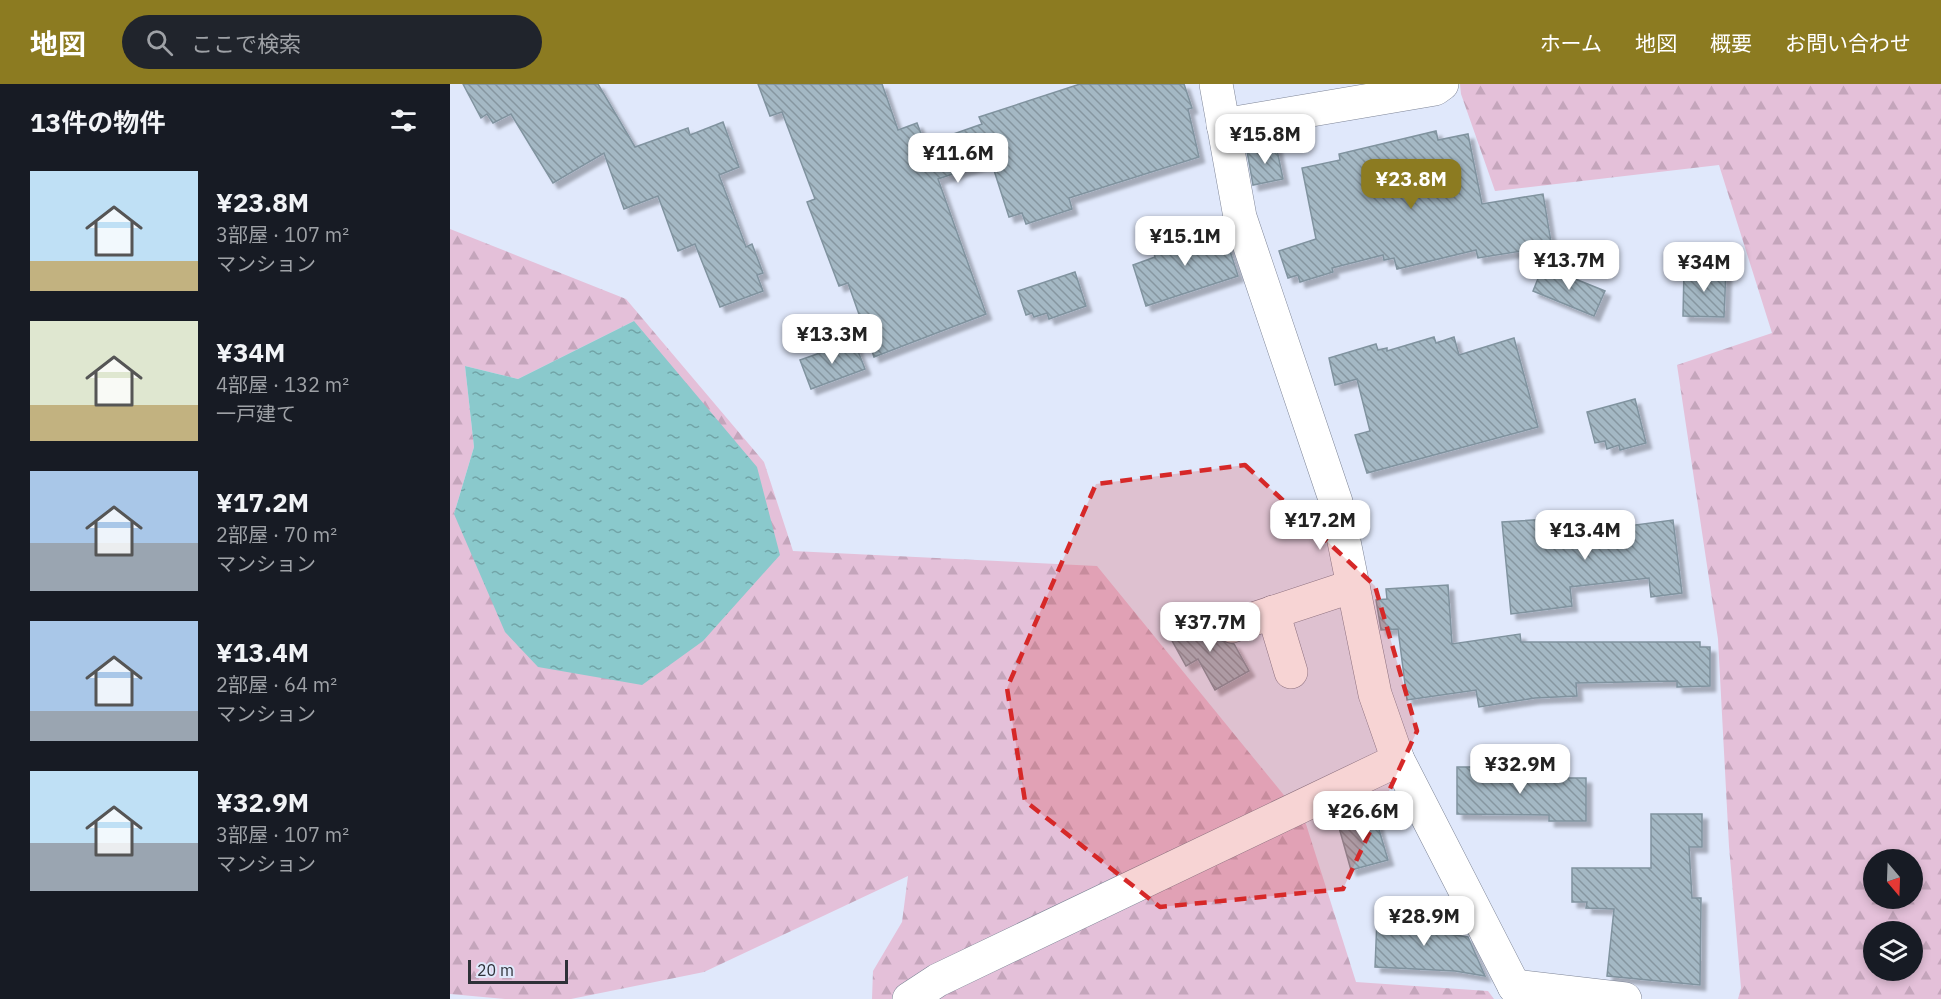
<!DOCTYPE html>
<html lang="ja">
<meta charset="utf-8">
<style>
body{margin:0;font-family:"IBM Plex Sans","Noto Sans JP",sans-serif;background:#20242c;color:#f1f3f6;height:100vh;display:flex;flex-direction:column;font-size:22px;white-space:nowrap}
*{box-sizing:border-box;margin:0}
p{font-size:20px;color:#9ea1a6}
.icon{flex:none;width:33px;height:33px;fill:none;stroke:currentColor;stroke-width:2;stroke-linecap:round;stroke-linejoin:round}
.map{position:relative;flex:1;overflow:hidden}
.details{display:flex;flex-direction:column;background:#171b24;width:450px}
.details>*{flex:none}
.needle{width:39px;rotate:161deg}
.controls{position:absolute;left:1413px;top:765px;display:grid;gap:12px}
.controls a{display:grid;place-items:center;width:60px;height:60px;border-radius:50%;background:#171b24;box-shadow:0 3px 9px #0003;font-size:30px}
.scale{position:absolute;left:18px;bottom:15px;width:100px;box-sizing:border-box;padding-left:6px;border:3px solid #2e3138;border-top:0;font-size:16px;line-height:21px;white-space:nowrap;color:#2e3138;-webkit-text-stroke:4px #e0e8fb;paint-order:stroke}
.price{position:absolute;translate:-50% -51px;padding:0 14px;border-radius:12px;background:#fff;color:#222;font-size:20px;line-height:39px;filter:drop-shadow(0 2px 3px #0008)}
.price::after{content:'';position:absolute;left:50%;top:36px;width:18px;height:14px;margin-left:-9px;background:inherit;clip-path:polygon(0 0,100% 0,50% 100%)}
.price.current{background:#8c7b21;color:#fff}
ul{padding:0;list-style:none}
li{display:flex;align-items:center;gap:18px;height:150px;padding:0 30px}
li span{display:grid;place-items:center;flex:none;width:168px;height:120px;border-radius:0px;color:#555}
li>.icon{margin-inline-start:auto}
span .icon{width:72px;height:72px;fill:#fffc;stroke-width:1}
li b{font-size:26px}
h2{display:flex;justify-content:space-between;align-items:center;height:72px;padding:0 30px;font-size:26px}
header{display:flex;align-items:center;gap:36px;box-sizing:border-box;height:84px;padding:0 30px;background:#8c7b21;color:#fff}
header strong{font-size:28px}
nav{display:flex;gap:33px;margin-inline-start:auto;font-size:21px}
.search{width:420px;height:54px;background:#20242c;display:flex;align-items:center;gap:15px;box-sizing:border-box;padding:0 21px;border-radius:33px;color:#9ea1a6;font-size:22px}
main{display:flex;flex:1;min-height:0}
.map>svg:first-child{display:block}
.forest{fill:url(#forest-firs);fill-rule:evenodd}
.water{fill:url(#water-ripples)}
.building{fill:url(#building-back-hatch);stroke:#80939f;stroke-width:1.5;filter:url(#shadow)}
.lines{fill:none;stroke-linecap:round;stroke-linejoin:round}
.minor-casing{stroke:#7d8496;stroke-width:34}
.minor{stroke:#fff;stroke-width:33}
.marked{fill:#d62828;fill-opacity:0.2;stroke:#d62828;stroke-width:4.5;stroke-dasharray:12 8;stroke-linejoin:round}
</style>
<header>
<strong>地図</strong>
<div class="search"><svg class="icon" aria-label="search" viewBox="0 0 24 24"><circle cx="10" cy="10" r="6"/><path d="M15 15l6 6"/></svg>ここで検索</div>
<nav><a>ホーム</a><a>地図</a><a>概要</a><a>お問い合わせ</a></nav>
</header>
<main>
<section class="details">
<h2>13件の物件<svg class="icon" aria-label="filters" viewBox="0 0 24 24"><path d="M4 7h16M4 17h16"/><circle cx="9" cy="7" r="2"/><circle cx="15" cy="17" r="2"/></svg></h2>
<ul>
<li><span style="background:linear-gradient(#bfe0f5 75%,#c2b280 0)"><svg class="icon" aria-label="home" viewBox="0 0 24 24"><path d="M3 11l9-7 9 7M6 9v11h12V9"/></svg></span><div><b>¥23.8M</b><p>3部屋 · 107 m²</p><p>マンション</p></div></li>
<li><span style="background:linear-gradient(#dfe7d0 70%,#c2b280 0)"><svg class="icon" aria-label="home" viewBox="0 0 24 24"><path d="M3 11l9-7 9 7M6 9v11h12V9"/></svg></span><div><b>¥34M</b><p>4部屋 · 132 m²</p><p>一戸建て</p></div></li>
<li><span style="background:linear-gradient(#a9c7e8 60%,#9aa5b1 0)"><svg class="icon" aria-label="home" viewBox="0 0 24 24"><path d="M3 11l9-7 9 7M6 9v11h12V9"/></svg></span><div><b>¥17.2M</b><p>2部屋 · 70 m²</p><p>マンション</p></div></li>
<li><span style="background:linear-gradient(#a9c7e8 75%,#9aa5b1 0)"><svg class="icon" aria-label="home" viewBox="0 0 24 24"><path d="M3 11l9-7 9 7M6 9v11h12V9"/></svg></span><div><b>¥13.4M</b><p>2部屋 · 64 m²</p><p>マンション</p></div></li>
<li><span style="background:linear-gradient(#bfe0f5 60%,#9aa5b1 0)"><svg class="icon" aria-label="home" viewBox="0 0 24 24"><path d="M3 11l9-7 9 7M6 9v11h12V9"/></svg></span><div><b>¥32.9M</b><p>3部屋 · 107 m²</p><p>マンション</p></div></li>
</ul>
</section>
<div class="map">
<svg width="1491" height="915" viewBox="0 0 1491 915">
<defs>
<pattern id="forest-firs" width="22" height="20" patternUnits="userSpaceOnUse" patternTransform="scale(1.5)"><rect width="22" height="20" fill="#e4c0d9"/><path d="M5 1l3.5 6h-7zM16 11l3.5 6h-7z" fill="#c4a5bb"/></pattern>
<pattern id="water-ripples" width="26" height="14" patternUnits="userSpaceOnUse" patternTransform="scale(1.5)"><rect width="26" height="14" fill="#8ac9cc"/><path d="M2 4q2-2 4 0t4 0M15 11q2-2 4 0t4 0" fill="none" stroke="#71a4a7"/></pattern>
<pattern id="building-back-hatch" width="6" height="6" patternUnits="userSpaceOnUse" patternTransform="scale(1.5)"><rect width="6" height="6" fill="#a4b8c4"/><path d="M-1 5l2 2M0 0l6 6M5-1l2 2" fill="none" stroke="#8696a0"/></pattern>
<filter id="shadow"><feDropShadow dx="5.5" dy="5.5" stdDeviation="1.5" flood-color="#0004"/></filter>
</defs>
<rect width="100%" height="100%" fill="#e0e8fb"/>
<g class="forest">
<path d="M 1010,0 L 1491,0 L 1491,915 L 1288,915 L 1291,904 L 1279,762 L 1268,555 L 1227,281 L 1322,249 L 1269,81 L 1045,107 L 1011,10 ZM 1424,776 L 1462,776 L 1462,814 L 1424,814 ZM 1424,848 L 1462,848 L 1462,886 L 1424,886 Z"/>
<path d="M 0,145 L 176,215 L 314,378 L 343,467 L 647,482 L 855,737 L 906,898 L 1038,907 L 1044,915 L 422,915 L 423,887 L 452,838 L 458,792 L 254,888 L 121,915 L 55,915 L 0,910 ZM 184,237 L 4,430 L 24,363 L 15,282 L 68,295 Z"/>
</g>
<path class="water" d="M 184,237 L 307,383 L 330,471 L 253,557 L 192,601 L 88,583 L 55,548 L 4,430 L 24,363 L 15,282 L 68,295 Z"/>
<g class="building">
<path d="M 13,0 L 148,0 L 185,63 L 238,44 L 240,51 L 273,38 L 289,83 L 269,91 L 296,163 L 302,160 L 313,189 L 307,191 L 313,207 L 270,223 L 245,160 L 228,167 L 208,112 L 174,125 L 154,69 L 103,99 L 61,30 L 43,39 L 37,30 L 31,34 Z"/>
<path d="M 308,0 L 432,0 L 448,46 L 467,39 L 475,60 L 532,40 L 529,33 L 630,0 L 734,0 L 742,24 L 738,25 L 749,73 L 619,114 L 622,125 L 576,140 L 572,129 L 559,133 L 541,77 L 488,95 L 536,230 L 424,273 L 398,199 L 389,202 L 357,118 L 365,115 L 332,28 L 320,32 Z"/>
<path d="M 986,47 L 988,56 L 1018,50 L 1032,120 L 1093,110 L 1104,176 L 1073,181 L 1071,167 L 1028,174 L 1026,166 L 947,185 L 944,174 L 934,176 L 933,171 L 882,184 L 883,188 L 850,198 L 848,191 L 838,194 L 829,167 L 866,155 L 852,84 L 890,76 L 889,70 Z"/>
<path d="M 826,61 L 833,95 L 803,101 L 797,67 Z"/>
<path d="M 773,145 L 788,192 L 696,222 L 683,181 L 705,173 L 702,161 L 727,152 L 729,159 Z"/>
<path d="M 1093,182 L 1155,207 L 1144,232 L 1083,207 Z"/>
<path d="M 1234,185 L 1276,186 L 1274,233 L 1233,232 Z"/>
<path d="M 625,188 L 636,222 L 599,235 L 597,229 L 584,233 L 582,229 L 576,231 L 568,207 Z"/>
<path d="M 984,253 L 986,259 L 1004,253 L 1009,271 L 1064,254 L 1088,343 L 917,389 L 905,351 L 920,347 L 907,295 L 885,301 L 879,274 L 926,260 L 928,266 L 937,264 L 937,267 Z"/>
<path d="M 404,257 L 415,285 L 361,305 L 350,276 Z"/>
<path d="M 1185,315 L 1196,359 L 1170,366 L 1169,361 L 1157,365 L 1155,357 L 1145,359 L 1137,328 Z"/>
<path d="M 1115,434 L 1117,450 L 1223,436 L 1232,509 L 1201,513 L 1199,494 L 1120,503 L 1122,522 L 1061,530 L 1052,438 Z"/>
<path d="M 998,501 L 1002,560 L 1070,550 L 1071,558 L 1250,558 L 1250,563 L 1260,563 L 1260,602 L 1227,603 L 1227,597 L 1126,599 L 1127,612 L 1085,614 L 1029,623 L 1026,606 L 957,616 L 948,545 L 931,546 L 926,516 L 937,515 L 936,505 Z"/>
<path d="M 760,531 L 769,556 L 784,560 L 799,587 L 765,606 L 748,575 L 736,582 L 720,553 Z"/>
<path d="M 1007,683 L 1039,683 L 1039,690 L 1069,690 L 1069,694 L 1136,694 L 1136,737 L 1099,737 L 1099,731 L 1007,730 Z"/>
<path d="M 924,729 L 938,776 L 901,786 L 888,740 Z"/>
<path d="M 1201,730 L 1252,730 L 1252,763 L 1239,763 L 1242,814 L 1251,814 L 1250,901 L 1157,892 L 1164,825 L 1136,824 L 1137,818 L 1122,818 L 1122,784 L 1201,784 Z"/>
<path d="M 927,835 L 999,838 L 998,850 L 1018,853 L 1035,892 L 1005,887 L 925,883 Z"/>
</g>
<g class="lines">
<defs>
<g id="minor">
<path d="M 766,0 L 790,133 L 886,418 L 925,610 L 948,676 L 1064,902 L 1073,915"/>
<path d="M 773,41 L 985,5 L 992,0"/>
<path d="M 823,528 L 841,588"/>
<path d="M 782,542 L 903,502"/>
<path d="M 1064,902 L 1175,915"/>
<path d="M 459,915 L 488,896 L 948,676"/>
</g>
</defs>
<use href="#minor" class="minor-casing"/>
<use href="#minor" class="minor"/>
</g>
<path class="marked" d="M 795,381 L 925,502 L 967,647 L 893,805 L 710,823 L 575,717 L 557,604 L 646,400 Z"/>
</svg>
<div class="controls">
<a><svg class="needle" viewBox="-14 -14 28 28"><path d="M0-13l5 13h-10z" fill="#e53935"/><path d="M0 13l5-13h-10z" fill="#9ea1a6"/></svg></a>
<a><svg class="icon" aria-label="layers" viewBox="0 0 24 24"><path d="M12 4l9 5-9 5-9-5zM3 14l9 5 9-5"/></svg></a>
</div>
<div class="scale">20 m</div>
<b class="price" style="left:815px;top:81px">¥15.8M</b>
<b class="price" style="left:508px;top:100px">¥11.6M</b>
<b class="price current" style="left:961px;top:126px">¥23.8M</b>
<b class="price" style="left:735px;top:183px">¥15.1M</b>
<b class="price" style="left:1119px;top:207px">¥13.7M</b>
<b class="price" style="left:1254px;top:209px">¥34M</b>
<b class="price" style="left:382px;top:281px">¥13.3M</b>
<b class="price" style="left:870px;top:467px">¥17.2M</b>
<b class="price" style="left:1135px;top:477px">¥13.4M</b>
<b class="price" style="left:760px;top:569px">¥37.7M</b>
<b class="price" style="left:1070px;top:711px">¥32.9M</b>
<b class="price" style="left:913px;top:758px">¥26.6M</b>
<b class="price" style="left:974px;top:863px">¥28.9M</b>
</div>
</main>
